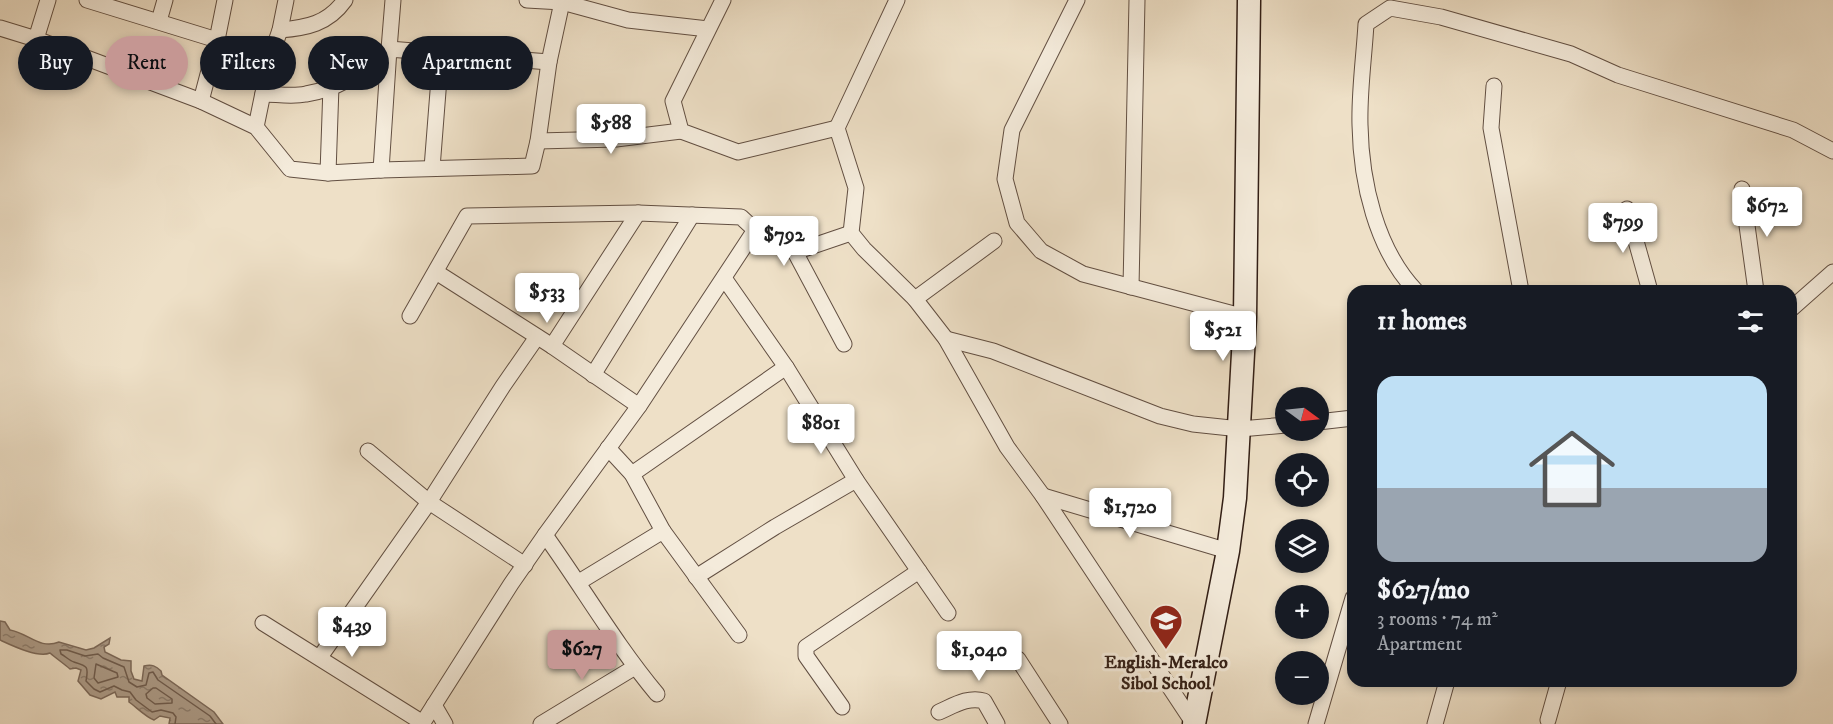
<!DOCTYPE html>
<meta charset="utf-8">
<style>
body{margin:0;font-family:"IM FELL DW Pica",serif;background:#242831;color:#f1f3f6;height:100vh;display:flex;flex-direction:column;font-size:22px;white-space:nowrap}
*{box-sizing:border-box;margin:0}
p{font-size:20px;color:#9ea1a6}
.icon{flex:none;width:33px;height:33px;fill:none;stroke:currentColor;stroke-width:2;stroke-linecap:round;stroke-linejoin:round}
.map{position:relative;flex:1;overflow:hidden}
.panel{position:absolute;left:1347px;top:285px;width:450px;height:402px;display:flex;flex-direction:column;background:#171b24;border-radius:18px;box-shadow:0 3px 9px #0003}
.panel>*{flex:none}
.guide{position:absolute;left:18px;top:36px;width:570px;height:54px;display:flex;gap:12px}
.needle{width:39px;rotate:105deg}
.buttons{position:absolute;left:1275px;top:387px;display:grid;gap:12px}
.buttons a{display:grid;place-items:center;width:54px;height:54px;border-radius:50%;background:#171b24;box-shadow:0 3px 9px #0003;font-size:30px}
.price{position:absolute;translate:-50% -51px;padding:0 14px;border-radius:6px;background:#fff;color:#222;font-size:20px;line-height:39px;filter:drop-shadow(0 2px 3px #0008)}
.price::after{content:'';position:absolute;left:50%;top:36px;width:18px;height:14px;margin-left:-9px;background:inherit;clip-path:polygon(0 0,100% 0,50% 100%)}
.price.on{background:#c59692;color:#111}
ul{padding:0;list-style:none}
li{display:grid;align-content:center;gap:12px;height:318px;padding:0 30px}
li+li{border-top:2px solid #363941}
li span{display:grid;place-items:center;height:186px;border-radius:18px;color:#555}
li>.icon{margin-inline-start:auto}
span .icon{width:108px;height:108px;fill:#fffc;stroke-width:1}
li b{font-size:26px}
h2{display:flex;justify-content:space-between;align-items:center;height:72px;padding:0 30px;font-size:26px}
.tag{padding:0 21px;border-radius:27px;background:#171b24;box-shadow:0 3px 9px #0003;font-size:21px;line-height:54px}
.tag.on{background:#c59692;color:#111}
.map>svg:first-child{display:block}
.water{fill:url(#water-ripples);stroke:#7d6b5c;stroke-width:1.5}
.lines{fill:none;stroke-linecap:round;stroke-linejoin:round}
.shore{stroke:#705e50;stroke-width:1.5}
.street-casing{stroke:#624f42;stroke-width:17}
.secondary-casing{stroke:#331f16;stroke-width:25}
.street{stroke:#f4ebdb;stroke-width:15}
.secondary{stroke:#f4ebdb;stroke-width:22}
.labels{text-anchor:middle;stroke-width:6;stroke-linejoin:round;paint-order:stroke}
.poi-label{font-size:18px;font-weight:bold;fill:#331f16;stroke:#f4ebdb}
</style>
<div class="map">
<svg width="1833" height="724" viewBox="0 0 1833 724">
<defs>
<pattern id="water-ripples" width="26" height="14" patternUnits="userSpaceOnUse" patternTransform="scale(1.5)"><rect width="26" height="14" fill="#ae9e8b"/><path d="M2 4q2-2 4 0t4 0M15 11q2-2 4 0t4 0" fill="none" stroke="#8e8071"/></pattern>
</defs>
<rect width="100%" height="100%" fill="#eee0c7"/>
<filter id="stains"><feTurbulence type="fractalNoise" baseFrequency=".00333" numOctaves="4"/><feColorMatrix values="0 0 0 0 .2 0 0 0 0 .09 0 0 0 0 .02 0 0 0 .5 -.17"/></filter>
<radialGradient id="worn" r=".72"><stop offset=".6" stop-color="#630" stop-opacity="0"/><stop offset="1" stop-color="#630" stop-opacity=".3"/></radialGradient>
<path class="water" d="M 0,621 L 5,622 L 10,630 C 28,633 40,650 59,642 L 86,650 L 94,648 L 110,638 L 109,644 L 104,647 L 105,652 L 121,660 L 131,661 L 131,671 L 134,679 L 142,681 L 144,666 C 152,664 156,666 161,671 L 162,675 L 214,712 L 223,724 L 169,724 L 170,718 L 160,716 L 154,720 C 147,718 136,707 129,702 L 129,697 L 117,697 L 115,692 L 101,699 L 90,695 L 78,681 L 81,670 L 76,668 L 70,669 C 63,663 57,659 50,653 C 38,658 13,646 0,640 Z"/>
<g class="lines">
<g class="shore">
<path d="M 96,664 L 117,673 L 118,677 L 98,683 L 94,678 Z"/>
<path d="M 153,688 L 156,688 L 172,699 L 172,703 L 155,704 L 147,698 L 146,694 Z"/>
<path d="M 175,724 L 176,717 L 173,713 L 161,710 L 152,712 L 136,700 L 130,692 L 122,690 L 114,686 L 100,692 L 94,689 L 86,681 C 89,666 87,666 74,662 C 70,661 65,656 61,654 L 60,650 L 67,650 L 85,656 L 98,654 L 103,658 L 124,667 L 129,682 L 137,687 L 146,685 L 149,673 L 153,672 L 158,680 L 210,716 L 216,724"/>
</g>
<defs>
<g id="street">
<path d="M 87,0 L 217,40"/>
<path d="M 527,0 L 562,2 L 628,20 L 708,29"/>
<path d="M 723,0 L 673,101 L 681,131 L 738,152 L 837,128"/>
<path d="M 897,0 L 837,128 L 856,188 L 851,233 L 864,249 L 915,299 L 946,339 L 1007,447 L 1043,496 L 1194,724"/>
<path d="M 1077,0 L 1012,130 L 1005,179 L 1017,223 L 1041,251 L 1083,274 L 1245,317"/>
<path d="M 159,21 L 165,0"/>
<path d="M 0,28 L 36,39 L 201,101 L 256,127 L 290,169 L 328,173 L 381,170 L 532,166 L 538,141 L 549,62 L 562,2 L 566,0"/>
<path d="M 280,30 C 306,28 328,24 345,0"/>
<path d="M 36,39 L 48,0"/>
<path d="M 1494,86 L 1491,128 L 1521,291"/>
<path d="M 263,94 C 276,94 292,97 306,94 C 338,89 366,71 389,49 L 393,0"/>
<path d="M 201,101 L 217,40 L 225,0"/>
<path d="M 256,127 L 270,59 L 280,30 L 286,0"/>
<path d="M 538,141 L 616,139 L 681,131"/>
<path d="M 432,168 L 441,53"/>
<path d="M 381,170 L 389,49 L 549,62"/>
<path d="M 328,173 L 331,86"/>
<path d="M 1742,189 L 1756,291"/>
<path d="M 1627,209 L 1650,291"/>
<path d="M 436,272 L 552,346 L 639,406"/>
<path d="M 724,278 L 786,367 L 856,480 L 948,613"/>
<path d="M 1131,287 L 1137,0"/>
<path d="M 1416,291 C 1376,249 1361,182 1360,125 C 1359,92 1364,58 1366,24 L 1390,8 L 1441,17 L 1571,54 L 1618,75 L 1793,130 L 1833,151"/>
<path d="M 915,299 L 994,241"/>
<path d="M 1791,309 L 1833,272"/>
<path d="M 410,316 L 467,216 L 638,213 L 741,217 L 755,230"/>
<path d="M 946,339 L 993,351 L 1160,416 L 1193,424 L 1240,429 L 1286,425"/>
<path d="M 844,344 L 795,252 L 851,233"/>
<path d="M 552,346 L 638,213"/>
<path d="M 593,375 L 692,215"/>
<path d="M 1318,422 L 1353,418"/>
<path d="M 608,448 L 632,474 L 663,531 L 739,635"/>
<path d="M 368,451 L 429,502 L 525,565"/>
<path d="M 632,474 L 786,367"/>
<path d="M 1043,496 L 1228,551"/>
<path d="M 545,535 C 583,588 616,645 657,694"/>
<path d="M 696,577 L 775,527 L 856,480"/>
<path d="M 579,582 L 663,531"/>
<path d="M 263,623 L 423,723"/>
<path d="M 320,657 L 429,502 L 503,386 L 537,337"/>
<path d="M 1018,659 L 1060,724"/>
<path d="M 434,705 L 445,724"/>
<path d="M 842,707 L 806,656 L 806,647 L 919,571"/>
<path d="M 939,712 C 953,706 968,696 984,701 L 997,724"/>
<path d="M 1548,720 L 1559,681"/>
<path d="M 422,724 L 511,584 L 545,535 L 639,406 L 755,230 L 795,252"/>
<path d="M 541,724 L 635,667"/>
<path d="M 1316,724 L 1353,598"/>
<path d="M 1435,724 L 1447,681"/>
</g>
<path id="secondary" d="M 1194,724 L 1228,551 L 1235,498 L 1245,317 L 1249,0"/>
</defs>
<use href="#street" class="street-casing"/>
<use href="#secondary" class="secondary-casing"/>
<use href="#street" class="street"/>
<use href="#secondary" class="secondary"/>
</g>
<defs>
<symbol id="school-pin" viewBox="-11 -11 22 30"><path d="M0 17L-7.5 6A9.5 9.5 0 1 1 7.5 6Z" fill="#8f2418" stroke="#f4ebdb"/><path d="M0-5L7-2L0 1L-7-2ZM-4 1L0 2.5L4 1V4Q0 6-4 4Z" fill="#fff"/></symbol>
</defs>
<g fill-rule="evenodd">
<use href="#school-pin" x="1147" y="602" width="38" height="52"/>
</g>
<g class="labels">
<g class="poi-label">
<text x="1166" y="668">English-Meralco<tspan x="1166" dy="21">Sibol School</tspan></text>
</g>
</g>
<rect width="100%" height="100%" filter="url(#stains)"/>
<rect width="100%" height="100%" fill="url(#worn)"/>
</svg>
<div class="buttons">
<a><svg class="needle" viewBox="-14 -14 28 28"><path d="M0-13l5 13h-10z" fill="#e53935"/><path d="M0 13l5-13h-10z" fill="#9ea1a6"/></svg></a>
<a><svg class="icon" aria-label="locate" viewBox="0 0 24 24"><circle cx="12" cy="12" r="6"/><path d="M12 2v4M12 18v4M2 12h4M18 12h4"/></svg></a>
<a><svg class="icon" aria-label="layers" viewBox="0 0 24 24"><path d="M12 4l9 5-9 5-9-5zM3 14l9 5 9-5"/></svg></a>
<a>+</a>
<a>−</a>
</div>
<b class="price" style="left:611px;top:155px">$588</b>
<b class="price" style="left:1767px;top:238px">$672</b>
<b class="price" style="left:1623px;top:254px">$799</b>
<b class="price" style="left:784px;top:267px">$792</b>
<b class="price" style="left:547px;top:324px">$533</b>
<b class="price" style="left:1223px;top:362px">$521</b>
<b class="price" style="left:821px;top:455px">$801</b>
<b class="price" style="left:1130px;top:539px">$1,720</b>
<b class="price" style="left:352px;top:658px">$439</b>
<b class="price on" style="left:582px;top:681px">$627</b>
<b class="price" style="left:979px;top:682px">$1,040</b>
<div class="guide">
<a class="tag">Buy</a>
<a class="tag on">Rent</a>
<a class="tag">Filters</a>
<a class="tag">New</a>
<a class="tag">Apartment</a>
</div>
<section class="panel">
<h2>11 homes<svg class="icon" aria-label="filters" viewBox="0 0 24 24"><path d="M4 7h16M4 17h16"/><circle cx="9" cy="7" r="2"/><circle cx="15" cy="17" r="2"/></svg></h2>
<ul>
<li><span style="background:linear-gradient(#bfe0f5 60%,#9aa5b1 0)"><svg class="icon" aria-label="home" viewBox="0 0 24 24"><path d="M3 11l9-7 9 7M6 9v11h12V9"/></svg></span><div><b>$627/mo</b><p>3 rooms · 74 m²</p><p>Apartment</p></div></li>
</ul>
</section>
</div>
